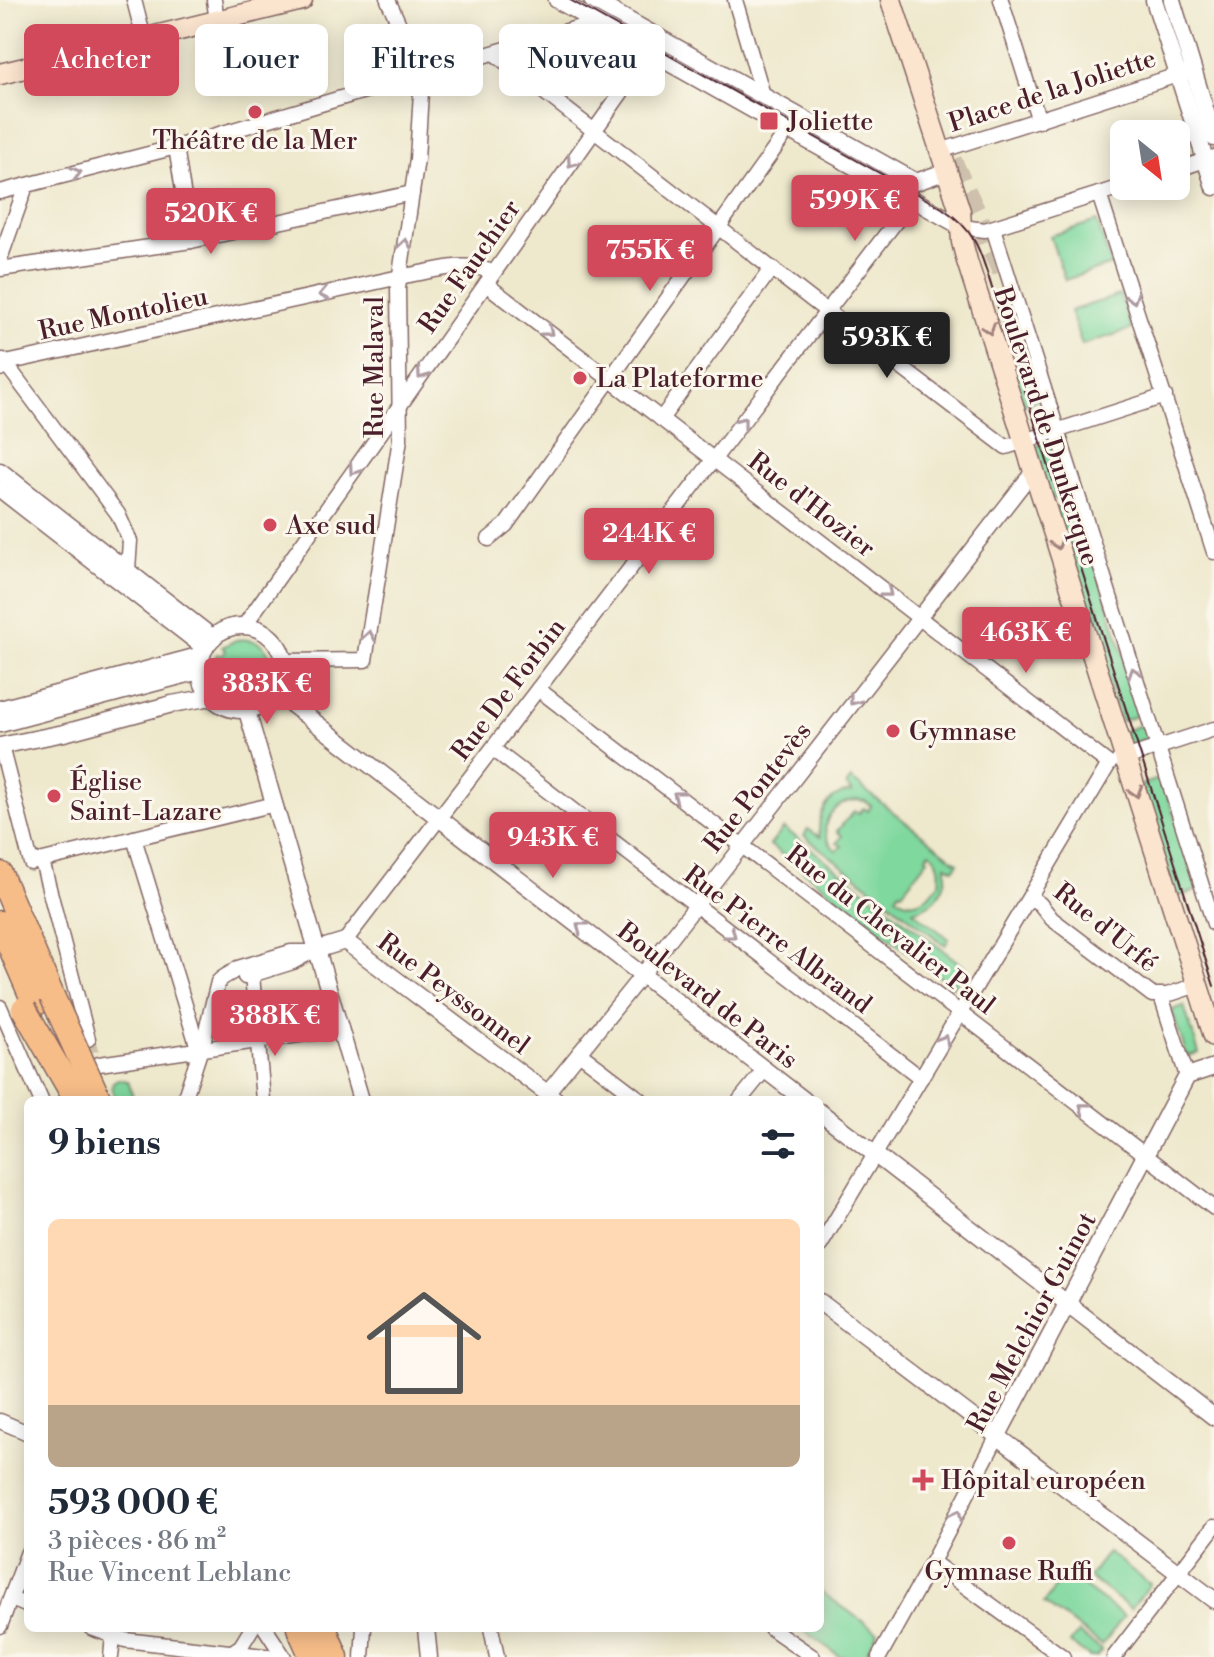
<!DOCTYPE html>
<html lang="fr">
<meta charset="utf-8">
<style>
body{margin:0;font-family:"Libre Bodoni",serif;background:#f2f2f3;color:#1f2937;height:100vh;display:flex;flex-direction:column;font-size:30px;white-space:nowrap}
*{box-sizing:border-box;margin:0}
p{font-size:26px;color:#747a83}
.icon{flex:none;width:44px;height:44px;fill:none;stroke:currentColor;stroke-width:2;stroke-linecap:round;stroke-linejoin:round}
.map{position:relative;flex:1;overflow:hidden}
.panel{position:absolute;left:24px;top:1096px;width:800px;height:536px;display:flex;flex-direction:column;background:#fff;border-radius:12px;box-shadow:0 4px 20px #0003}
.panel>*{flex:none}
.hud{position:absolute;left:24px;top:24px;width:800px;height:72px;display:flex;gap:16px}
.needle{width:52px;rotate:150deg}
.tools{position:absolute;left:1110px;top:120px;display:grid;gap:16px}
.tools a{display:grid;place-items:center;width:80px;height:80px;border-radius:12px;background:#fff;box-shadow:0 4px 20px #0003;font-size:40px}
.price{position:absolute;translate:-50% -68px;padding:0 18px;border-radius:8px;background:#d1495b;color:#fff;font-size:26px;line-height:52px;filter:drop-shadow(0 2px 4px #0008)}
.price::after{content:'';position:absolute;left:50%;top:48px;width:24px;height:18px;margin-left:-12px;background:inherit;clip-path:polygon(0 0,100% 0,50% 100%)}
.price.current{background:#222;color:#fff}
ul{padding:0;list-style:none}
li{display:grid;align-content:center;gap:16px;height:424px;padding:0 24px}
li span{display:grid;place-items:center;height:248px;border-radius:12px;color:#555}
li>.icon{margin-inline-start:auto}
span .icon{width:144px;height:144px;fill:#fffc;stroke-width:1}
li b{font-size:34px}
h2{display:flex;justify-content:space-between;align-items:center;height:96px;padding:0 24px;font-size:34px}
.chip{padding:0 28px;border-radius:12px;background:#fff;box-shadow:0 4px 20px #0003;font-size:28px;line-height:72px}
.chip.current{background:#d1495b;color:#fff}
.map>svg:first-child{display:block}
.green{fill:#7fd89e;stroke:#647c64;stroke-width:2;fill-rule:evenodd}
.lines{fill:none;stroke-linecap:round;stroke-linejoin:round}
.minor-tunnel{stroke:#cdc0ac;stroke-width:14;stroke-dasharray:14 7;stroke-linecap:butt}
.trunk-tunnel{stroke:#cdc0ac;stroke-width:22;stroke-dasharray:22 11;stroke-linecap:butt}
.minor-casing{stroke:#836563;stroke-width:17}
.tertiary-casing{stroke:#836563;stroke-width:19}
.secondary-casing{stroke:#836563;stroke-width:23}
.motorway-casing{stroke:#836563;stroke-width:27}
.minor{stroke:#fff;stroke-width:14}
.tertiary{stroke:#fff;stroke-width:16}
.secondary{stroke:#fce5cf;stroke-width:20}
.motorway{stroke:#f7bd88;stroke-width:24}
.tram{stroke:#4a1f2b;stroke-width:2}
.motorway-bridge-casing{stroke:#836563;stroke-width:27;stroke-linecap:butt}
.motorway-bridge{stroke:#f7bd88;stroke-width:24}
.oneway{stroke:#ae9aa0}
.oneway2{stroke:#a3827d}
.poi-dot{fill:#d1495b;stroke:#fbf7ec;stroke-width:3}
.labels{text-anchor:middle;stroke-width:6;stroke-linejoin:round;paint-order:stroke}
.street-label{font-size:26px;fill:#4a1f2b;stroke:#fbf7ec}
.poi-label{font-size:26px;fill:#4a1f2b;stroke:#fbf7ec;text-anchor:start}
</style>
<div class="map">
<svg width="1214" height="1657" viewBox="0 0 1214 1657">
<rect width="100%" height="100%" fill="#fbf7ec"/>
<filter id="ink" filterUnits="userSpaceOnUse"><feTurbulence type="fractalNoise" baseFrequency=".0125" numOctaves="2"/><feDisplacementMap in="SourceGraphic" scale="16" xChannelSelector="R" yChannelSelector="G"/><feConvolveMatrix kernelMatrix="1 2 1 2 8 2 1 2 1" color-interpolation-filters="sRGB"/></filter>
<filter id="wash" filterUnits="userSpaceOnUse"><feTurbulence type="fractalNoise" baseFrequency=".006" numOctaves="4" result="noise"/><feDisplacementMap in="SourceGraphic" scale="32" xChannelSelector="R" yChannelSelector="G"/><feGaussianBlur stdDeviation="1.8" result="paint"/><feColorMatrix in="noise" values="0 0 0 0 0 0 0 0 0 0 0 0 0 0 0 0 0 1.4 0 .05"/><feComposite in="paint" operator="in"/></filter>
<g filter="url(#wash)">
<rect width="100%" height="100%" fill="#eee8cc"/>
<g class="green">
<path d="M 1097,221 L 1111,265 L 1065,280 L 1050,236 Z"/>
<path d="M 1120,295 L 1132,329 L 1082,345 L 1070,311 Z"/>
<path d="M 1031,363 L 1043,398 L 1020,405 L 1009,370 Z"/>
<path d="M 1056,440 L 1073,493 L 1050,500 L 1033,447 Z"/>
<path d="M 1076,502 L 1142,714 L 1121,721 L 1053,509 Z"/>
<path d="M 236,640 C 299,631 264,729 222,689 C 212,679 212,666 217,654 L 222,656 L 226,651 L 222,647 Z"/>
<path d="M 1145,724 L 1150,737 L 1128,745 L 1124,731 Z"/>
<path d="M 1162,778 L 1198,890 L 1177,897 L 1141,785 Z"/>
<path d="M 851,779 L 958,863 L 954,869 L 946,865 C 948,889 936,905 913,911 L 949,939 L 945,945 L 804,836 L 808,829 L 820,837 C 816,815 828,793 852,792 L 846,785 ZM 858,800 L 865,801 L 871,806 L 868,811 L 864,808 L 858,814 L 854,811 L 837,831 L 842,836 L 837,843 L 842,846 L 837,851 C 813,832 829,801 858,800 ZM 930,852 C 940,860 941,871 939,883 C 929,899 912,910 896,896 L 900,891 L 902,892 L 928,859 L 926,857 Z"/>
<path d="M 784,828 L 966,968 L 953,987 L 770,845 Z"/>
<path d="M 1184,1006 L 1199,1053 L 1187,1056 L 1172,1010 Z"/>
<path d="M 118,1079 L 128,1081 L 134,1100 L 116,1100 L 112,1090 L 113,1082 Z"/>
<path d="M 1108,1552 L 1150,1584 L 1131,1609 L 1089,1577 Z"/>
<path d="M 1066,1573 L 1124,1616 L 1102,1645 L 1044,1603 Z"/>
<path d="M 820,1591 L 878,1632 L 865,1657 L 841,1657 L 800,1628 L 820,1628 Z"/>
<path d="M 1078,1633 L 1102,1650 L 1097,1657 L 1090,1657 L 1070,1643 Z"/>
</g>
</g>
<g filter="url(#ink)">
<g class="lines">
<path class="minor-tunnel" d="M 88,1039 L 95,1064"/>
<path class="trunk-tunnel" d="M 951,161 L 1006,278"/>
<defs>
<g id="minor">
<path d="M 134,0 L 144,39"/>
<path d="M 214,0 L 217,21"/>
<path d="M 735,0 L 763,95"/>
<path d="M 1001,0 L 1039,121"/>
<path d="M 495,54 L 816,303 L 1006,447 L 1165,396"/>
<path d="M 176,147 L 191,241"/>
<path d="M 940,151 L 1187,72"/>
<path d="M 1176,170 L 1214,157"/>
<path d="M 0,192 L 176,147 L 597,22"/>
<path d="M 1099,194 L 1214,552"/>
<path d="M 962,227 L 985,230 L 1124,186"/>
<path d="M 993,228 L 1214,924"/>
<path d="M 0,259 L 26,186"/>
<path d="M 0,269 L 191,241 L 412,193"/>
<path d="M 486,284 L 1109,764"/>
<path d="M 3,360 L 118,514 L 130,541 L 128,570"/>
<path d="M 0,369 L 6,363 L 409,275 C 435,271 469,259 493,273"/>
<path d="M 661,419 L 772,268"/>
<path d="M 489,539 L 506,525 L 788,130"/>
<path d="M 244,626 L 650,52"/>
<path d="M 284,661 L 365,660 L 400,439 L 398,288 L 417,159 L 422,75 L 388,0"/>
<path d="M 538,689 L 1214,1208"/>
<path d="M 1,746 L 31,863 L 275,804"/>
<path d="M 493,749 L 921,1078"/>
<path d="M 1119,760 L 1214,729"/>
<path d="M 134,838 L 199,1051"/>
<path d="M 42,861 L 88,1039"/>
<path d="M 1030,897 L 1040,904 L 1052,919 L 1152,995 L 1167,995 L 1197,985"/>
<path d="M 345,941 L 913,199"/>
<path d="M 252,975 L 263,1100"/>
<path d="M 245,977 L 293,962 L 311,952"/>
<path d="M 1161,996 L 1187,1076"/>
<path d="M 0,1007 L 41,1100"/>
<path d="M 579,1053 L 641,1100"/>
<path d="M 99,1064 L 341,1029"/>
<path d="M 547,1093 L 642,975 L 1034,470"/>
<path d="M 184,1100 L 204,1039 L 218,982 C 224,975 232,974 238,968 L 291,952 L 308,952"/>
<path d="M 740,1100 L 765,1069"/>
<path d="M 820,1246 L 1109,764"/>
<path d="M 0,1421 L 28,1433"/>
<path d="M 932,1562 L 1063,1657"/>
<path d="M 11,1599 L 28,1606"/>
<path d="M 0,1626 L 28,1552"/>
<path d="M 91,1628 L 125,1640 L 273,1657"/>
<path d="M 265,1628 L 284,1657"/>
<path d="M 491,1628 L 497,1657"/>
<path d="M 771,1628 L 813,1657"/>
<path d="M 232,1652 L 241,1646 L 252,1628"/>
<path d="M 111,1657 L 113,1636"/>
<path d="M 362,1657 L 364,1628"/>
<path d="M 879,1657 L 932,1562 L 997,1437"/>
<path d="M 1114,1657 L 1214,1527"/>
</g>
<g id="tertiary">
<path d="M 557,0 L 962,227"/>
<path d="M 592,0 L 916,182 L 947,171"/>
<path d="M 1154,0 L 1214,187"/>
<path d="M 1172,0 L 1214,138"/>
<path d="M 0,471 L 213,638"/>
<path d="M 0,489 L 205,648"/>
<circle cx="242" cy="668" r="42"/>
<path d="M 277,693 L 804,1100"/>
<path d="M 0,709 L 202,655"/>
<path d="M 247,711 L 361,1100"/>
<path d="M 0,724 L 199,671"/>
<path d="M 0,746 L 64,733 L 172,704 L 212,697"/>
<path d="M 319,949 L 345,941 L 556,1100"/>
<path d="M 820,1112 L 1214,1417"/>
<path d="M 820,1302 L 1214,1600"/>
<path d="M 997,1437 L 1187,1076 L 1214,1067"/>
<path d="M 426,1628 L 429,1657"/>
</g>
<g id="secondary">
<path d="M 891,0 L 960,211 L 962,242 L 967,261 L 1214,1036"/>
<path d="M 0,74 L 302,0"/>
</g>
<g id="motorway">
<path d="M 0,874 L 52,996"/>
<path d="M 0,923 L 35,1004"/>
<path d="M 299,1628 L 312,1657"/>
<path d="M 324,1628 L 336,1657"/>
</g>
</defs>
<use href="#minor" class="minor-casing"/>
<use href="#tertiary" class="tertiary-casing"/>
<use href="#secondary" class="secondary-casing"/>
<use href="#motorway" class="motorway-casing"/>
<use href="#minor" class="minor"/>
<use href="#tertiary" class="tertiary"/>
<use href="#secondary" class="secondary"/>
<use href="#motorway" class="motorway"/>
<path class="tram" d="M 570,0 L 942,208 C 975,230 980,249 991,285 L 1214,986"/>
<defs>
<g id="motorway-bridge">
<path d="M 52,996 L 99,1100"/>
<path d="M 24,1009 L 74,1096"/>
</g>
</defs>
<use href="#motorway-bridge" class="motorway-bridge-casing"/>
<use href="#motorway-bridge" class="motorway-bridge"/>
</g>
<defs><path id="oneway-chevron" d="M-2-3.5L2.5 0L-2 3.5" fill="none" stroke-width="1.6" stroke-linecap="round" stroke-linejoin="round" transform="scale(2)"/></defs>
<g class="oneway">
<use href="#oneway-chevron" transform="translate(572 162) rotate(125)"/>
<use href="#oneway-chevron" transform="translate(76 173) rotate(-15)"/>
<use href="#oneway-chevron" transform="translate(405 244) rotate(-82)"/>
<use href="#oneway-chevron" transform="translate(324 294) rotate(168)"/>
<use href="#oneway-chevron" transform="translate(1133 298) rotate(72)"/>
<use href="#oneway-chevron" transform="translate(548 331) rotate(38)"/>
<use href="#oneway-chevron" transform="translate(422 374) rotate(125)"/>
<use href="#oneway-chevron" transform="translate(742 422) rotate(-52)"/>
<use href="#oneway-chevron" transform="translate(354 470) rotate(125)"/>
<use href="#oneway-chevron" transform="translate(887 592) rotate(38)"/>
<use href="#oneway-chevron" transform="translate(369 636) rotate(-81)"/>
<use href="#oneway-chevron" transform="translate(1134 673) rotate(-108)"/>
<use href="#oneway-chevron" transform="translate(854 700) rotate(128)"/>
<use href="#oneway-chevron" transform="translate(678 796) rotate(-143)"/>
<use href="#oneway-chevron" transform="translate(581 927) rotate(-142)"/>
<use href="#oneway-chevron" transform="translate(731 934) rotate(37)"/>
<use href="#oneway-chevron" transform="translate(944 1040) rotate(-59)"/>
<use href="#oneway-chevron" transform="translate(1084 1108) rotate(-142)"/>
<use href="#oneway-chevron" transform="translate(957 1515) rotate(-63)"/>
</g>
<g class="oneway2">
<use href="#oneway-chevron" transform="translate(989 329) rotate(72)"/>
<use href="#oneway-chevron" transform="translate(1057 544) rotate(72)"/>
<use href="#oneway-chevron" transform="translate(1136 792) rotate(72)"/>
</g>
</g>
<g class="poi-dot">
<circle cx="255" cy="112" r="8"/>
<rect x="759" y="111" width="20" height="20" rx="4"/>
<circle cx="580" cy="378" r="8"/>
<circle cx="270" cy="525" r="8"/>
<circle cx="893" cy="731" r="8"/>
<circle cx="54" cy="796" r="8"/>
<path d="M919 1468h8v8h8v8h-8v8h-8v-8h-8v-8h8z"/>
<circle cx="1009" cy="1543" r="8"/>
</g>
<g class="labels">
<g class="street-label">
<text transform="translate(1052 90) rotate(-18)" y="9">Place de la Joliette</text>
<text transform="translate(469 266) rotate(-55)" y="9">Rue Fauchier</text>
<text transform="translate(123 313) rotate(-12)" y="9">Rue Montolieu</text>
<text transform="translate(374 367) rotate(-90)" y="9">Rue Malaval</text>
<text transform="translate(1047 426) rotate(72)" y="9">Boulevard de Dunkerque</text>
<text transform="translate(812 504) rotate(38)" y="9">Rue d'Hozier</text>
<text transform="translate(508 689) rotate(-53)" y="9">Rue De Forbin</text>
<text transform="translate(757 787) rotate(-52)" y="9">Rue Pontevès</text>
<text transform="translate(1106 927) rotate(39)" y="9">Rue d'Urfé</text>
<text transform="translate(891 929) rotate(38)" y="9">Rue du Chevalier Paul</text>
<text transform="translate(778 939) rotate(37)" y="9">Rue Pierre Albrand</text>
<text transform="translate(454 993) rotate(37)" y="9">Rue Peyssonnel</text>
<text transform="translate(708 995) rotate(38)" y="9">Boulevard de Paris</text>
<text transform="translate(1031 1322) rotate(-62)" y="9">Rue Melchior Guinot</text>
</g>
<g class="poi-label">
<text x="787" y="130">Joliette</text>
<text x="255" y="149" text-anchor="middle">Théâtre de la Mer</text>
<text x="596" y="387">La Plateforme</text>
<text x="286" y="534">Axe sud</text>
<text x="909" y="740">Gymnase</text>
<text x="70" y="790">Église<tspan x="70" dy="30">Saint-Lazare</tspan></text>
<text x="941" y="1489">Hôpital européen</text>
<text x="1009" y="1580" text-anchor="middle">Gymnase Ruffi</text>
</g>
</g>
</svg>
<div class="tools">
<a><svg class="needle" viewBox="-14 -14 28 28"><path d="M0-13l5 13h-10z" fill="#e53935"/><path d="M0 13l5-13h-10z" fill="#747a83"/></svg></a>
</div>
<b class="price" style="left:855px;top:243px">599K €</b>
<b class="price" style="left:211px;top:256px">520K €</b>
<b class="price" style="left:650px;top:293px">755K €</b>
<b class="price current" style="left:887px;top:380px">593K €</b>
<b class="price" style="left:649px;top:576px">244K €</b>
<b class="price" style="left:1026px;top:675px">463K €</b>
<b class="price" style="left:267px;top:726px">383K €</b>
<b class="price" style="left:553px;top:880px">943K €</b>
<b class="price" style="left:275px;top:1058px">388K €</b>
<div class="hud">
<a class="chip current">Acheter</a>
<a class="chip">Louer</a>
<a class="chip">Filtres</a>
<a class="chip">Nouveau</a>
</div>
<section class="panel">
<h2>9 biens<svg class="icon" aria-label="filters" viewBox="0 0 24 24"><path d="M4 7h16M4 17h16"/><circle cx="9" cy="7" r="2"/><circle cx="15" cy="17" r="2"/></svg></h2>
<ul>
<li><span style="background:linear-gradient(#ffd9b3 75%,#b9a48a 0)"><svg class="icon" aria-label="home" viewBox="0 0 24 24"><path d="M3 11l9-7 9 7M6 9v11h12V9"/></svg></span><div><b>593 000 €</b><p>3 pièces · 86 m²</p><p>Rue Vincent Leblanc</p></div></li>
</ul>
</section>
</div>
